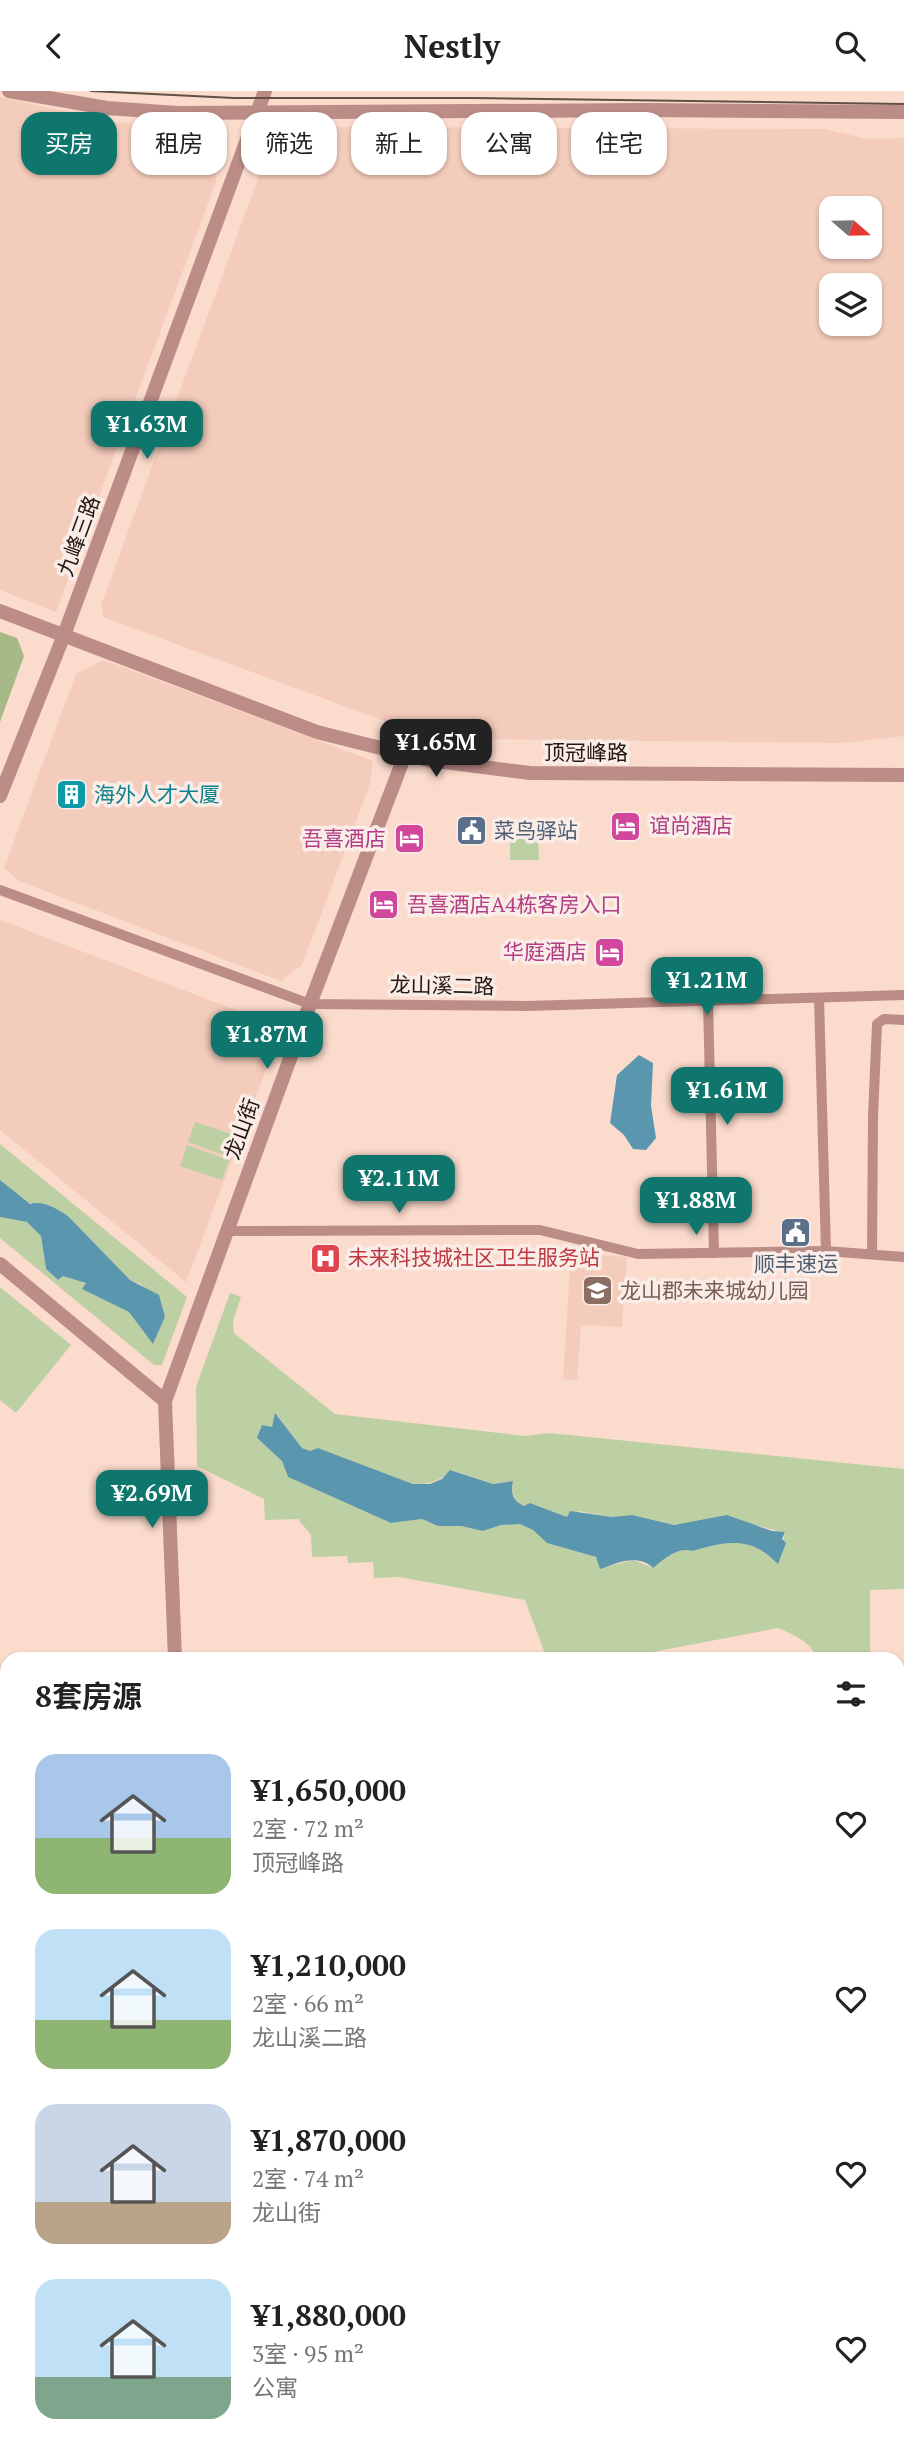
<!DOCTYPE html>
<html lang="zh">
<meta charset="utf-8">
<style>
body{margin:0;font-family:"PT Serif","Noto Sans SC",serif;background:#f6f6f6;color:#222;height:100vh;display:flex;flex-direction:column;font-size:26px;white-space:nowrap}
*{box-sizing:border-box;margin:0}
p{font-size:23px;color:#767676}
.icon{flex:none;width:38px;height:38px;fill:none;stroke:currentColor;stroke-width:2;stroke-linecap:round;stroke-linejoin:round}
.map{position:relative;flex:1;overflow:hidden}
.details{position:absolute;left:0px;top:1561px;width:905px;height:800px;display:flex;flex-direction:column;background:#fff;border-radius:21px 21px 0 0;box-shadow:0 2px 5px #0004}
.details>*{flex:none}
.hud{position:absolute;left:21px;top:21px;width:863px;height:63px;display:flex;gap:14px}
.needle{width:46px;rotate:110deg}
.controls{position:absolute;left:819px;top:105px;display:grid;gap:14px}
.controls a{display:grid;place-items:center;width:63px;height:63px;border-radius:14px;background:#fff;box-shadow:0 2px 5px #0004;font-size:35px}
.price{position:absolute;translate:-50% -60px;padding:0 16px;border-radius:14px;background:#0f766e;color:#fff;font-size:23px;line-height:46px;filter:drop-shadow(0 2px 4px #0008)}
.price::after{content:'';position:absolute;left:50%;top:42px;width:21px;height:16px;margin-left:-10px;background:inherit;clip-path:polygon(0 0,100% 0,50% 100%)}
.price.on{background:#222;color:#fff}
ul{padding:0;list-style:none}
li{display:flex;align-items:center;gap:21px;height:175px;padding:0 35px}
li span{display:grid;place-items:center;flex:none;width:196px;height:140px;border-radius:21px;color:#555}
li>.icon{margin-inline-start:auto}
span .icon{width:84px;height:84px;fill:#fffc;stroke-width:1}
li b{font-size:30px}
h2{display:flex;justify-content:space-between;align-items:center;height:84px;padding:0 35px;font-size:30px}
.chip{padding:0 24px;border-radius:21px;background:#fff;box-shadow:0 2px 5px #0004;font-size:24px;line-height:63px}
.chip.on{background:#0f766e;color:#fff}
header{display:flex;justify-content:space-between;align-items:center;height:91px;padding:0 35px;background:#fff;font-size:32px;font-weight:800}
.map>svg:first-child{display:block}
.built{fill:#f4ccbb;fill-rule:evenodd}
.green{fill:#bdd0a3;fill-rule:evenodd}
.forest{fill:#a6ba88}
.water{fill:#5b96af}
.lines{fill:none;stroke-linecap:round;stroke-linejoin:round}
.minor{stroke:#bc8c86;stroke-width:10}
.tertiary{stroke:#bc8c86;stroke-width:14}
.motorway{stroke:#82211d;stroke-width:21}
.tram{stroke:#615048;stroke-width:2}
.labels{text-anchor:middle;stroke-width:7;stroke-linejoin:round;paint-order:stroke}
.street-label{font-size:21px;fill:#221712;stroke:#faede7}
.culture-label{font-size:21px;fill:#0d838f;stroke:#faede7;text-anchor:start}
.hotel-label{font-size:21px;fill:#b23c85;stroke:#faede7;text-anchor:start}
.service-label{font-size:21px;fill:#4e5e75;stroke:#faede7;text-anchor:start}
.health-label{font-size:21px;fill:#be3a42;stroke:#faede7;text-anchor:start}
.education-label{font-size:21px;fill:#785e54;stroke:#faede7;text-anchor:start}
</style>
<header><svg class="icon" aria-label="back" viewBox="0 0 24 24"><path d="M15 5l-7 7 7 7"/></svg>Nestly<svg class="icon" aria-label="search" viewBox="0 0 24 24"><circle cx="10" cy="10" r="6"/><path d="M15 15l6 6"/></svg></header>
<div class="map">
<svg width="904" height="2360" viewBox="0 0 904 2360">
<rect width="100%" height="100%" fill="#fbdbcc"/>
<g class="built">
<path d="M 0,6 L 113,31 L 196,37 L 213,46 L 216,91 L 56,521 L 0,499 Z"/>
<path d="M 304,36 L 824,38 L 867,48 L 904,47 L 904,645 L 842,652 L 481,648 L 390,632 L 103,526 L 101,514 L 269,58 L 283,46 ZM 831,117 L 870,117 L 870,156 L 831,156 ZM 831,194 L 870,194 L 870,233 L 831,233 Z"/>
<path d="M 104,569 L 373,670 L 369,696 L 302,874 L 281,890 L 19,790 L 4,777 L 76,583 Z"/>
<path d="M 0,829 L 275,934 L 273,960 L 186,1191 L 0,1039 Z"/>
<path d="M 571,1162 L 627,1166 L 622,1236 L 581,1234 L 577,1289 L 563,1288 Z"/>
<path d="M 904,2235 L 904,2360 L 571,2360 L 571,2354 L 898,2354 L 898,2236 Z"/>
</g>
<g class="green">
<path d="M 510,742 L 538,742 L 539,769 L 510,769 Z"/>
<path d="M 195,1031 L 237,1045 L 230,1066 L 188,1051 Z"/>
<path d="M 0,1053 L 187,1206 L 162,1274 L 154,1274 L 0,1147 L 0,1126 L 27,1131 L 41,1145 L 46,1178 L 57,1189 L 63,1184 L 87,1192 L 83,1198 L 129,1221 L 153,1252 L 165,1226 L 141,1193 L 130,1189 L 69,1126 C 56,1117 46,1118 32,1113 C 19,1109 9,1098 0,1089 Z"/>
<path d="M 187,1054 L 229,1069 L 222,1089 L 180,1075 Z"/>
<path d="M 0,1196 L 71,1254 L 16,1322 L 0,1309 Z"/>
<path d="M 230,1202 L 241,1206 L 233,1230 L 234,1242 L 335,1323 L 525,1345 L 549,1342 L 904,1378 L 904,1498 L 870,1499 L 870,1568 L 817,1568 C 811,1550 794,1544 778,1537 L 616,1568 L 547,1568 L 525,1509 L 399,1486 L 374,1487 L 373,1471 L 348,1472 L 347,1465 L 312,1466 L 311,1444 L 298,1428 L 265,1429 L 264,1408 L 197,1375 L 196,1296 ZM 276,1323 L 302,1357 L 310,1360 L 318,1357 L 413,1393 C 430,1393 439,1391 451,1379 L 493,1393 L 513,1390 C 512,1403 512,1409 525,1415 L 530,1412 L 567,1426 L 578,1420 L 612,1426 L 632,1424 L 674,1434 L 696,1431 L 759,1435 L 785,1442 L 777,1472 C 751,1445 727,1450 693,1460 C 679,1455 664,1468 653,1477 L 634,1469 L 600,1477 L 596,1466 L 547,1452 L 533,1439 L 520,1433 L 501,1434 L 483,1440 L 461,1435 L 438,1435 L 422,1428 L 391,1432 L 288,1386 L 282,1370 L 257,1347 L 272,1337 Z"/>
<path d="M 898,1576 L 904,1576 L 904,1646 L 898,1650 Z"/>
</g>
<g class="forest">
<path d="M 0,541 L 17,547 L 24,565 L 0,631 Z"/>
<path d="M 904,1728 L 904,1917 L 898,1918 L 898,1730 Z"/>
<path d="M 0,1875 L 7,1875 L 7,2040 L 0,2043 Z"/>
<path d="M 898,2041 L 904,2049 L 904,2142 L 898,2143 Z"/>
<path d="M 7,2147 L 7,2347 L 0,2346 L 0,2148 Z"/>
</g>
<g class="water">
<path d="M 639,964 L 653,972 L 651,1015 L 656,1047 L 646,1059 L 633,1058 L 624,1044 L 610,1032 L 617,984 Z"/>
<path d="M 0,1089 L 30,1113 C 43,1109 58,1118 69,1126 L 130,1189 L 159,1204 L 165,1226 L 153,1253 L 129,1221 L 82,1198 L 86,1192 L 63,1185 L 58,1189 L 46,1178 L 41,1145 L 27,1131 L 0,1126 Z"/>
<path d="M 275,1322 L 302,1357 L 310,1360 L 318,1357 L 413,1393 L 430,1393 L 442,1388 L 450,1379 L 493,1393 L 513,1390 C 511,1403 512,1409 524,1415 L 530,1412 L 567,1426 L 570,1420 L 612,1426 L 632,1424 L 674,1434 L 727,1424 L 772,1440 L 785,1441 L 782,1448 L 786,1452 L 778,1473 C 751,1445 727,1450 693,1460 C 678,1455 664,1468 653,1477 C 639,1462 616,1472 600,1478 L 596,1466 L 547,1452 L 533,1439 L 520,1433 L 501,1434 L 483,1440 L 461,1435 L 438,1435 L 422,1428 L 391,1432 L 288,1386 L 282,1370 L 257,1347 L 262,1334 L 272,1336 Z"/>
</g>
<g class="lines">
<g class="minor">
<path d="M 0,799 L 310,913 L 527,915 L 904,904"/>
<path d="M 819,907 L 826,1160"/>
<path d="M 708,910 L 714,1162"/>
<path d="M 228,1140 L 540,1139 L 638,1163 L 826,1160 L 904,1166"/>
<path d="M 872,1163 L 873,1026 L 877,933 L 884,928 L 904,929"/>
<path d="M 898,1892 L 904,1907"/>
</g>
<g class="tertiary">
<path d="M 9,0 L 107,17 L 177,22 L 645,19 L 904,21"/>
<path d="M 0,520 L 317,641 L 428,669 L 530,682 L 904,684"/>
<path d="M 0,705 L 64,544 L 265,0"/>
<path d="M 0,1173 L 165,1310"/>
<path d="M 175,1568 L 165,1310 L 310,913 L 405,664"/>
<path d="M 898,1718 L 904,1717"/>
<path d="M 0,1802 L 7,1803"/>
<path d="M 0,1817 L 7,1818"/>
</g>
<g class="motorway">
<path d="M 898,1958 L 904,1957"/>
<path d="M 898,1984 L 904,1984"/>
<path d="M 0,2080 L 7,2079"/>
<path d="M 0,2107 L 7,2106"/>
</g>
<path class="tram" d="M 91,0 L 234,7 L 473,7 L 904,13"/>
</g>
<defs>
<symbol id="building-square" viewBox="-11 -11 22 22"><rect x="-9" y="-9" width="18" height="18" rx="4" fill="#0f9aa8" stroke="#faede7"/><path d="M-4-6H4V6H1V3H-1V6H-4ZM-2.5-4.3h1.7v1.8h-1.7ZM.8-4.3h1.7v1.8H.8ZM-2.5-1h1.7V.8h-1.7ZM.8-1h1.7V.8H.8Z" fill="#fff"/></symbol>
<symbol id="hotel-square" viewBox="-11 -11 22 22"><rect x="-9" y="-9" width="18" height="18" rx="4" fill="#d1479c" stroke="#faede7"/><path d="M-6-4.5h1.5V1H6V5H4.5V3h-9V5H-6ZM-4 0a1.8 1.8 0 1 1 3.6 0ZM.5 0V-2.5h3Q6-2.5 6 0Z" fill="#fff"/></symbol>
<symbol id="civic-square" viewBox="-11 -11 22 22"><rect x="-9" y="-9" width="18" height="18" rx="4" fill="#5c6f8a" stroke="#faede7"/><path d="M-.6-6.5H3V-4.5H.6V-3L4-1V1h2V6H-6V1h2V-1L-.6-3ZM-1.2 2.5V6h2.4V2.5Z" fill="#fff"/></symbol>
<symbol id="hospital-square" viewBox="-11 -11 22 22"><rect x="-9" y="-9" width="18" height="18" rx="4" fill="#e0444e" stroke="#faede7"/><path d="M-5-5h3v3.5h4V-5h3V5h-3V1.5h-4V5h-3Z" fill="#fff"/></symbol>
<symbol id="school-square" viewBox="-11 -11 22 22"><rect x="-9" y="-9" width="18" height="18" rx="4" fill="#8d6e63" stroke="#faede7"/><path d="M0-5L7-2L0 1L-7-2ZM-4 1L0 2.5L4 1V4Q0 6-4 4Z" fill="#fff"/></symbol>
</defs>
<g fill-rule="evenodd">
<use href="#building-square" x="54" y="686" width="35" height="35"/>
<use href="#hotel-square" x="608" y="718" width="35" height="35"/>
<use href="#civic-square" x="454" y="722" width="35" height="35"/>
<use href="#hotel-square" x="392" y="730" width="35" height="35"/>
<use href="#hotel-square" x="366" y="796" width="35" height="35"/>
<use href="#hotel-square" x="592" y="844" width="35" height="35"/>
<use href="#civic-square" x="778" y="1124" width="35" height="35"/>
<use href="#hospital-square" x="308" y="1150" width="35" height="35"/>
<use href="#school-square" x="580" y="1182" width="35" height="35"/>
</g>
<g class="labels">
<g class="street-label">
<text transform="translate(79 445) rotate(-70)" y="7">九峰三路</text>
<text x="586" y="669">顶冠峰路</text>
<text transform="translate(442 895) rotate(1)" y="7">龙山溪二路</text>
<text transform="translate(242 1038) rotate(-70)" y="7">龙山街</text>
</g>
<g class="culture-label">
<text x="94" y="711">海外人才大厦</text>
</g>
<g class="hotel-label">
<text x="649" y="742">谊尚酒店</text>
<text x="386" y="755" text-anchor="end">吾喜酒店</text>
<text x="407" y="821">吾喜酒店A4栋客房入口</text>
<text x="587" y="868" text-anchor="end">华庭酒店</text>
</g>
<g class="service-label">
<text x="494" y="747">菜鸟驿站</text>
<text x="796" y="1180" text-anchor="middle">顺丰速运</text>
</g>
<g class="health-label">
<text x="348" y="1174">未来科技城社区卫生服务站</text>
</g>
<g class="education-label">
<text x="620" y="1207">龙山郡未来城幼儿园</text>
</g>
</g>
</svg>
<div class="controls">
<a><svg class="needle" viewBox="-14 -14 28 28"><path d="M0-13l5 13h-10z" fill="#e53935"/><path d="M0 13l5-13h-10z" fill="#767676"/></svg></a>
<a><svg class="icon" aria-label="layers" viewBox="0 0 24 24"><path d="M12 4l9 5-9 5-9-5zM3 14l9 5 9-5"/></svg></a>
</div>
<b class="price" style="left:147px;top:370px">¥1.63M</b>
<b class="price on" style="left:436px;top:688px">¥1.65M</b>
<b class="price" style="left:707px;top:926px">¥1.21M</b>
<b class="price" style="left:267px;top:980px">¥1.87M</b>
<b class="price" style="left:727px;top:1036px">¥1.61M</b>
<b class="price" style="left:399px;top:1124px">¥2.11M</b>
<b class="price" style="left:696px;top:1146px">¥1.88M</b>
<b class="price" style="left:152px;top:1439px">¥2.69M</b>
<div class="hud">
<a class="chip on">买房</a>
<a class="chip">租房</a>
<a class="chip">筛选</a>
<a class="chip">新上</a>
<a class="chip">公寓</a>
<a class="chip">住宅</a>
</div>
<section class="details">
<h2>8套房源<svg class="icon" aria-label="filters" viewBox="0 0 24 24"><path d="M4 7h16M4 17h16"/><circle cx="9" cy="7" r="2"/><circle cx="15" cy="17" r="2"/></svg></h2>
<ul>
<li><span style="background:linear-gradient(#a9c7e8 60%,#8fb573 0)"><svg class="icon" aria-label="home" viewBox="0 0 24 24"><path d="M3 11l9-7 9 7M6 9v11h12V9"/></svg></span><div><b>¥1,650,000</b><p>2室 · 72 m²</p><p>顶冠峰路</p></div><svg class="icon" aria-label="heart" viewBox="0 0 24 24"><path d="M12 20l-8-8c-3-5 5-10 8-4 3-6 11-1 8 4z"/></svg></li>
<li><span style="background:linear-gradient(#bfe0f5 65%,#8fb573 0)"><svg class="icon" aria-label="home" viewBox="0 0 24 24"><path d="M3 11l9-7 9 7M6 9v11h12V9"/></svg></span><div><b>¥1,210,000</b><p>2室 · 66 m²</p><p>龙山溪二路</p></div><svg class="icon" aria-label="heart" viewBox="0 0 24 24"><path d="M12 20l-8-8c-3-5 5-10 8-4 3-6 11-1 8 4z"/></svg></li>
<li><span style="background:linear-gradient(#c9d6e8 70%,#b9a48a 0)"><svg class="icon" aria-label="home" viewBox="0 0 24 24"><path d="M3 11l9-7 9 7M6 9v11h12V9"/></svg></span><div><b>¥1,870,000</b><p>2室 · 74 m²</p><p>龙山街</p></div><svg class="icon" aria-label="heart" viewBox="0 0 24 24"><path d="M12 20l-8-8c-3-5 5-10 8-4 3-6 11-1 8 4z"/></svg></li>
<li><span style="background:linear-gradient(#bfe0f5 70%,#7fa58c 0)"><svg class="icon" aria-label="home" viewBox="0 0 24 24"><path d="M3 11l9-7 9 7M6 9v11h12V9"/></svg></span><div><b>¥1,880,000</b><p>3室 · 95 m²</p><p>公寓</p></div><svg class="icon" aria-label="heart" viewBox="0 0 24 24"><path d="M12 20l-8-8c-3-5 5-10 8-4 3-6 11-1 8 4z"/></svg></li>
</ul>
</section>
</div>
